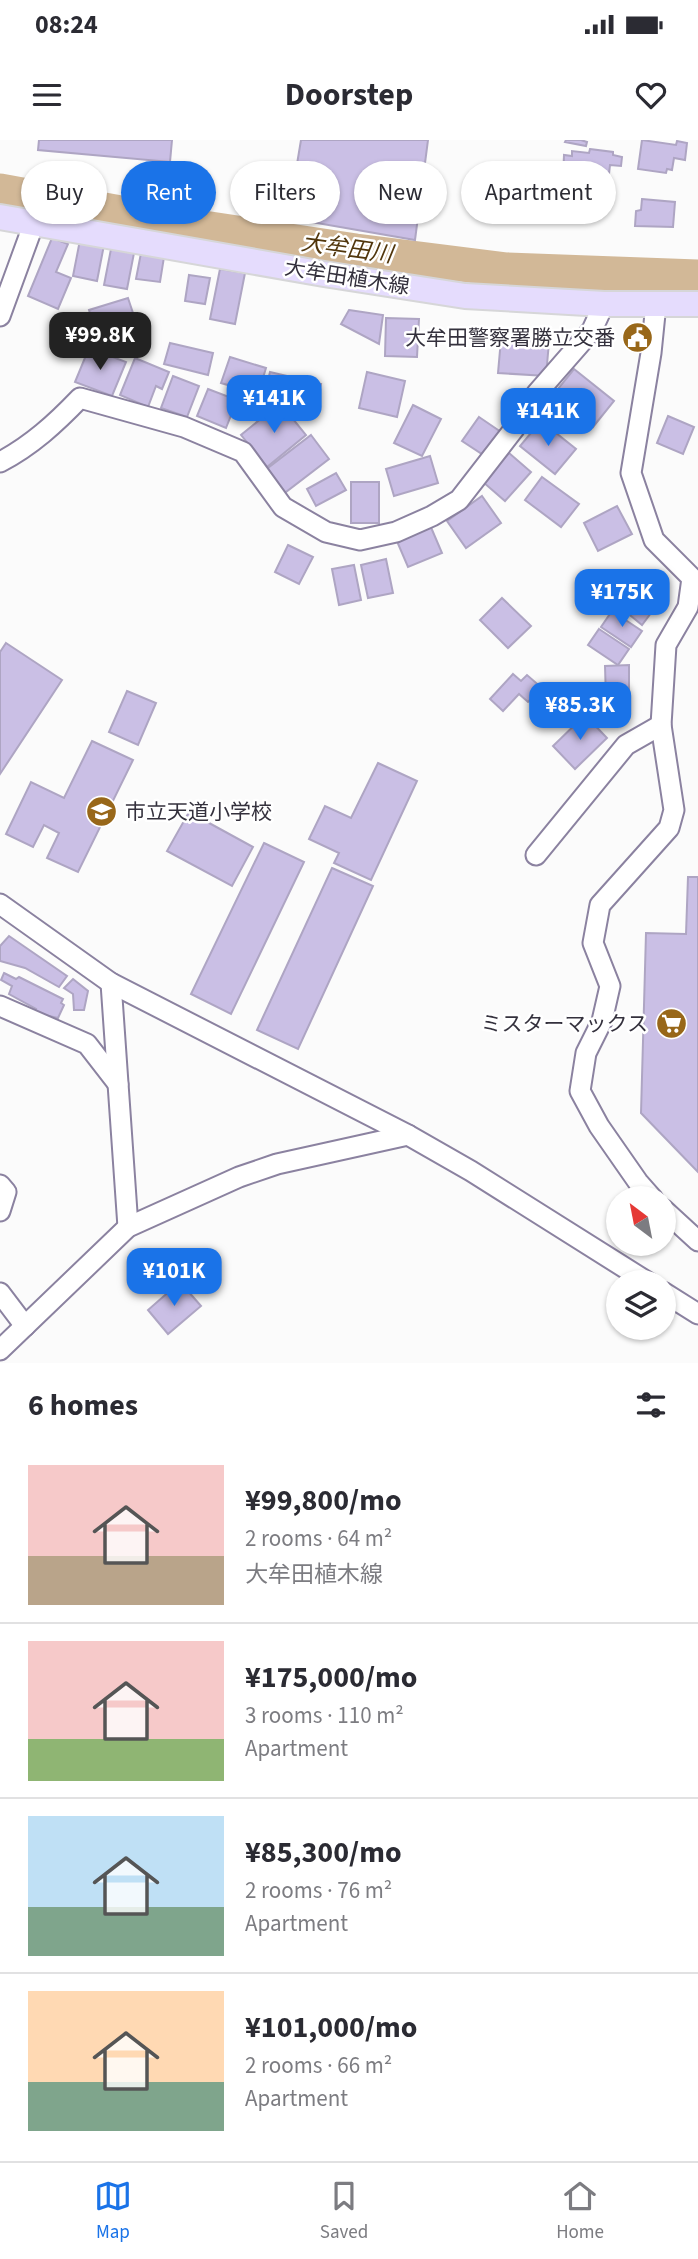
<!DOCTYPE html>
<meta charset="utf-8">
<style>
body{margin:0;font-family:"Source Sans 3","Noto Sans JP",sans-serif;background:#f7f7f7;color:#2b2b33;height:100vh;display:flex;flex-direction:column;font-size:26px;white-space:nowrap}
*{box-sizing:border-box;margin:0}
p{font-size:23px;color:#7c7c81}
.icon{flex:none;width:38px;height:38px;fill:none;stroke:currentColor;stroke-width:2;stroke-linecap:round;stroke-linejoin:round}
.map{position:relative;height:1223px;overflow:hidden}
.details{display:flex;flex-direction:column;background:#fff;flex:1}
.details>*{flex:none}
.guide{position:absolute;left:21px;top:21px;width:656px;height:63px;display:flex;gap:14px}
.needle{width:46px;rotate:328deg}
.buttons{position:absolute;left:606px;top:1046px;display:grid;gap:14px}
.buttons a{display:grid;place-items:center;width:70px;height:70px;border-radius:50%;background:#fff;box-shadow:0 2px 5px #0004;font-size:35px}
.price{position:absolute;translate:-50% -60px;padding:0 16px;border-radius:14px;background:#1a73e8;color:#fff;font-size:23px;line-height:46px;filter:drop-shadow(0 2px 4px #0008)}
.price::after{content:'';position:absolute;left:50%;top:42px;width:21px;height:16px;margin-left:-10px;background:inherit;clip-path:polygon(0 0,100% 0,50% 100%)}
.price.selected{background:#222;color:#fff}
ul{padding:0;list-style:none}
li{display:flex;align-items:center;gap:21px;height:175px;padding:0 28px}
li+li{border-top:2px solid #e1e1e2}
li span{display:grid;place-items:center;flex:none;width:196px;height:140px;border-radius:0px;color:#555}
li>.icon{margin-inline-start:auto}
span .icon{width:84px;height:84px;fill:#fffc;stroke-width:1}
li b{font-size:30px}
h2{display:flex;justify-content:space-between;align-items:center;height:84px;padding:0 28px;font-size:30px}
.chip{padding:0 24px;border-radius:32px;background:#fff;box-shadow:0 2px 5px #0004;font-size:24px;line-height:63px}
.chip.selected{background:#1a73e8;color:#fff}
.status{display:flex;justify-content:space-between;align-items:center;height:49px;padding:0 35px;background:#fff;direction:ltr}
.status svg{height:19px;fill:currentColor}
header{display:flex;justify-content:space-between;align-items:center;height:91px;padding:0 28px;background:#fff;font-size:32px;font-weight:700}
.tabs{display:flex;justify-content:space-around;align-items:center;height:98px;border-top:2px solid #e1e1e2;background:#fff;font-size:19px;color:#7c7c81}
.tabs a{display:grid;justify-items:center;gap:4px}
.tabs .selected{color:#1a73e8}
.map>svg:first-child{display:block}
.lines{fill:none;stroke-linecap:round;stroke-linejoin:round}
.river{stroke:#d2b897;stroke-width:35}
.building{fill:#cabfe5;stroke:#aea5c3;stroke-width:2}
.minor-casing{stroke:#8b82a0;stroke-width:23}
.major-casing{stroke:#d6d6d8;stroke-width:28}
.minor{stroke:#fff;stroke-width:19}
.major{stroke:#e5dcfd;stroke-width:24}
.labels{text-anchor:middle;stroke-width:5;stroke-linejoin:round;paint-order:stroke}
.street-label{font-size:21px;fill:#34313d;stroke:#fff}
.poi-label{font-size:21px;fill:#34313d;stroke:#fff;text-anchor:end}
.water-label{font-size:23px;font-style:italic;fill:#51360c;stroke:#fff}
</style>
<div class="status"><b>08:24</b><svg viewBox="0 0 49 12"><path d="M0 12V9h3v3zM5 12V6h3v6zM10 12V3h3v9zM15 12V0h3v12zM26 1h20v11H26zM47 4h2v5h-2z"/></svg></div>
<header><svg class="icon" aria-label="menu" viewBox="0 0 24 24"><path d="M4 6h16M4 12h16M4 18h16"/></svg>Doorstep<svg class="icon" aria-label="heart" viewBox="0 0 24 24"><path d="M12 20l-8-8c-3-5 5-10 8-4 3-6 11-1 8 4z"/></svg></header>
<div class="map">
<svg width="698" height="1223" viewBox="0 0 698 1223">
<rect width="100%" height="100%" fill="#fbfbfb"/>
<g class="lines">
<path class="river" d="M 0,51 L 197,87 L 356,111 L 507,130 L 698,137"/>
</g>
<g class="building">
<path d="M 39,0 L 172,0 L 170,22 L 38,10 Z"/>
<path d="M 301,0 L 428,0 L 415,100 L 288,78 Z"/>
<path d="M 566,0 L 581,0 L 587,2 L 586,6 L 565,2 Z"/>
<path d="M 642,0 L 676,5 L 677,1 L 687,3 L 685,20 L 674,18 L 672,30 L 667,29 L 666,33 L 638,29 Z"/>
<path d="M 590,9 L 613,12 L 613,15 L 622,17 L 621,26 L 610,25 L 608,43 L 563,39 L 564,15 L 572,16 L 572,11 L 589,13 Z"/>
<path d="M 642,59 L 675,62 L 673,87 L 635,86 L 636,71 L 641,70 Z"/>
<path d="M 52,98 L 68,104 L 56,132 L 71,138 L 58,169 L 28,156 Z"/>
<path d="M 80,100 L 104,105 L 97,141 L 73,136 Z"/>
<path d="M 111,109 L 134,113 L 127,149 L 104,145 Z"/>
<path d="M 141,113 L 164,117 L 160,142 L 136,139 Z"/>
<path d="M 220,129 L 245,133 L 235,184 L 210,179 Z"/>
<path d="M 189,135 L 210,138 L 205,164 L 185,161 Z"/>
<path d="M 128,158 L 143,203 L 121,210 L 116,194 L 98,200 L 89,170 Z"/>
<path d="M 349,170 L 383,175 L 379,204 L 341,184 Z"/>
<path d="M 386,178 L 419,179 L 417,217 L 385,216 Z"/>
<path d="M 501,199 L 549,202 L 546,236 L 498,233 Z"/>
<path d="M 170,203 L 213,213 L 208,235 L 164,224 Z"/>
<path d="M 89,208 L 126,222 L 112,256 L 75,242 Z"/>
<path d="M 230,217 L 266,228 L 258,254 L 221,243 Z"/>
<path d="M 135,218 L 169,232 L 162,249 L 156,246 L 148,267 L 120,255 Z"/>
<path d="M 574,229 L 614,261 L 593,287 L 553,255 Z"/>
<path d="M 270,232 L 321,244 L 315,268 L 264,256 Z"/>
<path d="M 367,232 L 405,241 L 397,277 L 359,268 Z"/>
<path d="M 173,236 L 199,246 L 187,277 L 161,268 Z"/>
<path d="M 208,249 L 237,260 L 226,288 L 197,276 Z"/>
<path d="M 280,263 L 306,295 L 267,327 L 241,295 Z"/>
<path d="M 413,265 L 441,279 L 422,316 L 394,303 Z"/>
<path d="M 668,276 L 694,287 L 683,314 L 657,303 Z"/>
<path d="M 479,277 L 501,292 L 485,316 L 462,301 Z"/>
<path d="M 541,281 L 576,309 L 555,334 L 520,306 Z"/>
<path d="M 311,295 L 329,319 L 282,355 L 264,331 Z"/>
<path d="M 509,313 L 531,332 L 505,361 L 483,342 Z"/>
<path d="M 430,316 L 438,343 L 394,356 L 386,329 Z"/>
<path d="M 336,333 L 346,350 L 316,366 L 307,349 Z"/>
<path d="M 542,337 L 579,364 L 561,387 L 525,360 Z"/>
<rect x="351" y="342" width="28" height="41"/>
<path d="M 482,356 L 501,383 L 466,408 L 447,381 Z"/>
<path d="M 617,366 L 632,394 L 598,411 L 584,383 Z"/>
<path d="M 430,385 L 442,413 L 408,427 L 396,399 Z"/>
<path d="M 288,405 L 313,417 L 299,444 L 275,432 Z"/>
<path d="M 386,419 L 393,453 L 368,458 L 361,425 Z"/>
<path d="M 354,425 L 361,460 L 339,465 L 332,429 Z"/>
<path d="M 648,436 L 655,444 L 642,456 L 635,448 Z"/>
<path d="M 633,452 L 654,469 L 642,485 L 620,467 Z"/>
<path d="M 502,458 L 531,486 L 508,508 L 480,480 Z"/>
<path d="M 612,471 L 642,491 L 631,507 L 601,487 Z"/>
<path d="M 599,489 L 629,509 L 618,525 L 588,505 Z"/>
<path d="M 6,503 L 62,540 L 0,634 L 0,512 Z"/>
<path d="M 629,525 L 629,560 L 606,560 L 605,526 Z"/>
<path d="M 513,534 L 521,541 L 527,535 L 542,548 L 528,562 L 519,554 L 503,571 L 490,559 Z"/>
<path d="M 127,551 L 156,563 L 138,605 L 109,592 Z"/>
<path d="M 585,575 L 607,598 L 575,629 L 553,606 Z"/>
<path d="M 92,601 L 133,620 L 78,732 L 47,718 L 59,693 L 44,685 L 33,707 L 6,694 L 31,642 L 64,658 Z"/>
<path d="M 378,623 L 417,641 L 371,740 L 334,723 L 339,713 L 309,699 L 325,666 L 351,678 Z"/>
<path d="M 189,672 L 253,707 L 232,746 L 167,711 Z"/>
<path d="M 264,703 L 304,722 L 231,874 L 191,854 Z"/>
<path d="M 332,728 L 373,746 L 298,909 L 257,890 Z"/>
<path d="M 688,737 L 698,737 L 698,1032 L 641,973 L 646,793 L 686,794 Z"/>
<path d="M 9,796 L 67,836 L 59,847 L 25,828 L 0,821 L 0,806 Z"/>
<path d="M 4,833 L 16,839 L 19,837 L 63,859 L 61,863 L 64,865 L 58,878 L 40,874 L 35,871 L 36,869 L 9,854 L 12,846 L 1,840 Z"/>
<path d="M 73,839 L 88,851 L 84,870 L 74,870 L 73,854 L 64,848 Z"/>
<path d="M 180,1142 L 201,1166 L 168,1194 L 148,1170 Z"/>
</g>
<g class="lines">
<defs>
<g id="minor">
<path d="M 0,176 L 34,83"/>
<path d="M 0,322 C 31,306 56,283 80,258 L 184,287 L 243,312 L 283,367 L 326,392 L 360,400 L 396,392 L 432,376 L 459,360 L 514,289 L 537,253 L 592,190 L 604,164"/>
<path d="M 536,715 L 626,605 L 661,585"/>
<path d="M 0,764 L 111,843 L 408,995 L 471,1031 L 649,1143"/>
<path d="M 111,843 L 128,1087"/>
<path d="M 0,866 L 87,904 L 118,944"/>
<path d="M 0,1045 L 6,1052 L 0,1071"/>
<path d="M 653,1059 L 638,1042 L 599,986 L 580,951 L 586,913 L 602,881 L 610,846 L 593,803 L 600,765 L 669,688 L 674,670 L 661,585 L 666,505 L 688,467 L 692,438 L 654,400 L 631,333 L 651,213 L 656,164"/>
<path d="M 663,1069 L 698,1101"/>
<path d="M 663,1152 L 698,1174"/>
<path d="M 0,1153 L 25,1186"/>
<path d="M 0,1210 L 128,1087 L 239,1037 L 277,1024 L 408,995"/>
</g>
<path id="major" d="M 0,77 L 324,134 L 465,156 L 604,164 L 698,164"/>
</defs>
<use href="#minor" class="minor-casing"/>
<use href="#major" class="major-casing"/>
<use href="#minor" class="minor"/>
<use href="#major" class="major"/>
</g>
<defs>
<symbol id="civic-disc" viewBox="-11 -11 22 22"><circle r="9.5" fill="#986719" stroke="#fff"/><path d="M-.6-6.5H3V-4.5H.6V-3L4-1V1h2V6H-6V1h2V-1L-.6-3ZM-1.2 2.5V6h2.4V2.5Z" fill="#fff"/></symbol>
<symbol id="school-disc" viewBox="-11 -11 22 22"><circle r="9.5" fill="#986719" stroke="#fff"/><path d="M0-5L7-2L0 1L-7-2ZM-4 1L0 2.5L4 1V4Q0 6-4 4Z" fill="#fff"/></symbol>
<symbol id="supermarket-disc" viewBox="-11 -11 22 22"><circle r="9.5" fill="#986719" stroke="#fff"/><path d="M-6-5.5h2.5l.6 2H6L4.5 2H-2.5L-4.4-4H-6ZM-1.5 3.2a1.3 1.3 0 1 0 .1 0ZM3 3.2a1.3 1.3 0 1 0 .1 0Z" fill="#fff"/></symbol>
</defs>
<g fill-rule="evenodd">
<use href="#civic-disc" x="620" y="180" width="35" height="35"/>
<use href="#school-disc" x="84" y="654" width="35" height="35"/>
<use href="#supermarket-disc" x="654" y="866" width="35" height="35"/>
</g>
<g class="labels">
<g class="street-label">
<text transform="translate(347 137) rotate(9)" y="7">大牟田植木線</text>
</g>
<g class="poi-label">
<text x="615" y="205">大牟田警察署勝立交番</text>
<text x="125" y="679" text-anchor="start">市立天道小学校</text>
<text x="648" y="891">ミスターマックス</text>
</g>
<g class="water-label">
<text transform="translate(347 108) rotate(8)" y="8">大牟田川</text>
</g>
</g>
</svg>
<div class="buttons">
<a><svg class="needle" viewBox="-14 -14 28 28"><path d="M0-13l5 13h-10z" fill="#e53935"/><path d="M0 13l5-13h-10z" fill="#7c7c81"/></svg></a>
<a><svg class="icon" aria-label="layers" viewBox="0 0 24 24"><path d="M12 4l9 5-9 5-9-5zM3 14l9 5 9-5"/></svg></a>
</div>
<b class="price selected" style="left:100px;top:232px">¥99.8K</b>
<b class="price" style="left:274px;top:295px">¥141K</b>
<b class="price" style="left:548px;top:308px">¥141K</b>
<b class="price" style="left:622px;top:489px">¥175K</b>
<b class="price" style="left:580px;top:602px">¥85.3K</b>
<b class="price" style="left:174px;top:1168px">¥101K</b>
<div class="guide">
<a class="chip">Buy</a>
<a class="chip selected">Rent</a>
<a class="chip">Filters</a>
<a class="chip">New</a>
<a class="chip">Apartment</a>
</div>
</div>
<section class="details">
<h2>6 homes<svg class="icon" aria-label="filters" viewBox="0 0 24 24"><path d="M4 7h16M4 17h16"/><circle cx="9" cy="7" r="2"/><circle cx="15" cy="17" r="2"/></svg></h2>
<ul>
<li><span style="background:linear-gradient(#f6c9c9 65%,#b9a48a 0)"><svg class="icon" aria-label="home" viewBox="0 0 24 24"><path d="M3 11l9-7 9 7M6 9v11h12V9"/></svg></span><div><b>¥99,800/mo</b><p>2 rooms · 64 m²</p><p>大牟田植木線</p></div></li>
<li><span style="background:linear-gradient(#f6c9c9 70%,#8fb573 0)"><svg class="icon" aria-label="home" viewBox="0 0 24 24"><path d="M3 11l9-7 9 7M6 9v11h12V9"/></svg></span><div><b>¥175,000/mo</b><p>3 rooms · 110 m²</p><p>Apartment</p></div></li>
<li><span style="background:linear-gradient(#bfe0f5 65%,#7fa58c 0)"><svg class="icon" aria-label="home" viewBox="0 0 24 24"><path d="M3 11l9-7 9 7M6 9v11h12V9"/></svg></span><div><b>¥85,300/mo</b><p>2 rooms · 76 m²</p><p>Apartment</p></div></li>
<li><span style="background:linear-gradient(#ffd9b3 65%,#7fa58c 0)"><svg class="icon" aria-label="home" viewBox="0 0 24 24"><path d="M3 11l9-7 9 7M6 9v11h12V9"/></svg></span><div><b>¥101,000/mo</b><p>2 rooms · 66 m²</p><p>Apartment</p></div></li>
</ul>
</section>
<nav class="tabs">
<a class="selected"><svg class="icon" aria-label="map" viewBox="0 0 24 24"><path d="M3 6l6-2 6 2 6-2v14l-6 2-6-2-6 2zM9 4v14M15 6v14"/></svg>Map</a>
<a><svg class="icon" aria-label="saved" viewBox="0 0 24 24"><path d="M7 4h10v16l-5-4-5 4z"/></svg>Saved</a>
<a><svg class="icon" aria-label="home" viewBox="0 0 24 24"><path d="M3 11l9-7 9 7M6 9v11h12V9"/></svg>Home</a>
</nav>
